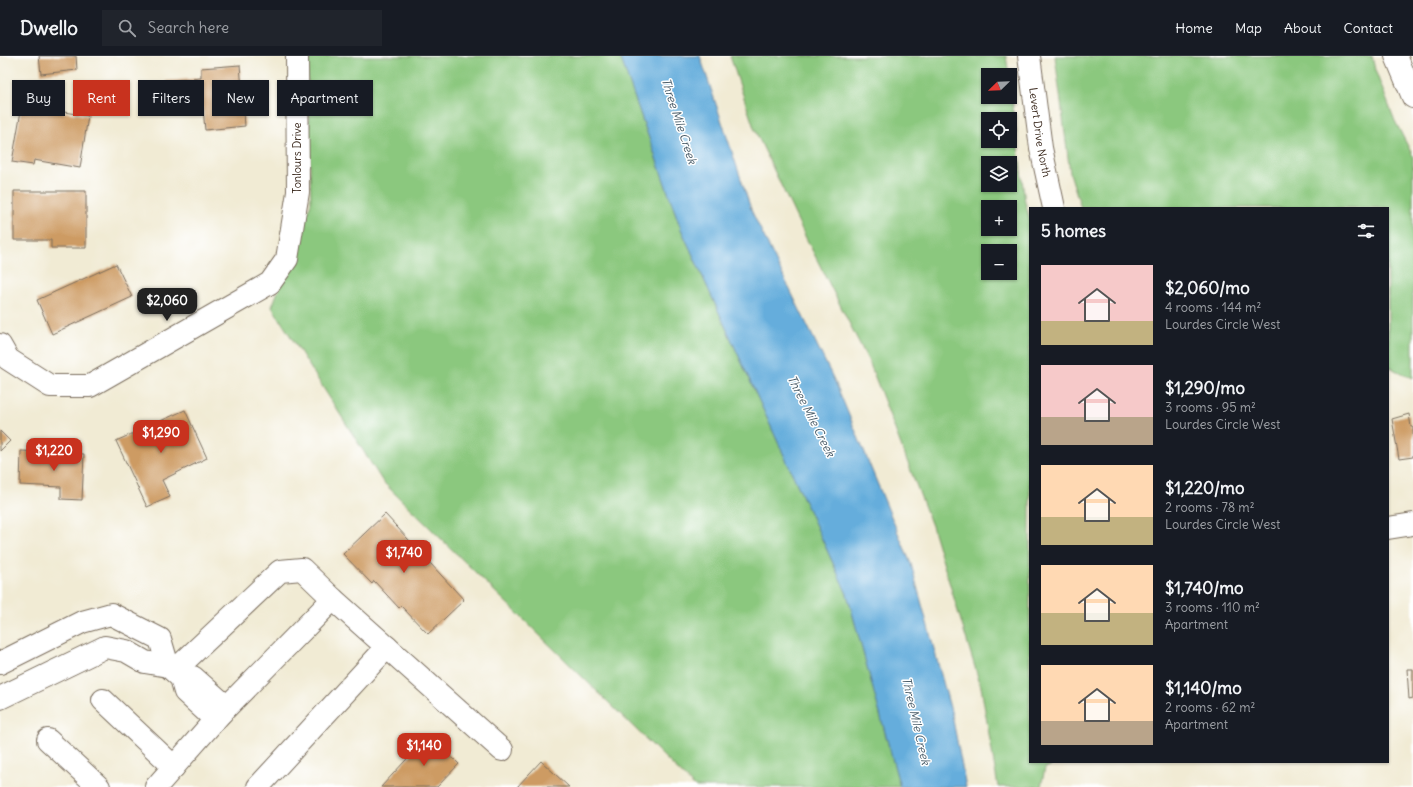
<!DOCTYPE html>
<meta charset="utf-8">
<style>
body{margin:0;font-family:Delius,sans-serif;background:#20242c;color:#f1f3f6;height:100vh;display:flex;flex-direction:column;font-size:15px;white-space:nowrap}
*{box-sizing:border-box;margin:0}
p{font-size:13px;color:#9ea1a6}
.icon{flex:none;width:22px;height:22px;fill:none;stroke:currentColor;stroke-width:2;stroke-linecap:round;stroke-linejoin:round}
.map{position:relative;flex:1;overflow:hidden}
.panel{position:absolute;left:1029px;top:151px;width:360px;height:556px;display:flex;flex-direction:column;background:#171b24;border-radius:0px;box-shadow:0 1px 3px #0004}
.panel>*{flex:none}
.hud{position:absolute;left:12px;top:24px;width:380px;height:36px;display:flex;gap:8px}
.needle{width:26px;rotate:247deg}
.fabs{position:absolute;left:981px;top:12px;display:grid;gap:8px}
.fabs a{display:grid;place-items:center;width:36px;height:36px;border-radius:0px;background:#171b24;box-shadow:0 1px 3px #0004;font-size:20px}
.price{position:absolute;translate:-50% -34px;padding:0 9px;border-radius:8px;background:#c8321e;color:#fff;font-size:13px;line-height:26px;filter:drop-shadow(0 1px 2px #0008)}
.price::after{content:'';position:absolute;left:50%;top:24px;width:12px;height:9px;margin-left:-6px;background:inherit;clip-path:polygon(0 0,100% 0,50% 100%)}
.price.current{background:#222;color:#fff}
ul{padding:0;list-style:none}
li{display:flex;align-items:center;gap:12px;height:100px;padding:0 12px}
li span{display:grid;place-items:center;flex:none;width:112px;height:80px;border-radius:0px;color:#555}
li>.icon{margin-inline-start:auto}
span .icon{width:48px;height:48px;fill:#fffc;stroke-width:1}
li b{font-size:17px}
h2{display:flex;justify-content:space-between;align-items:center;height:48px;padding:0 12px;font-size:17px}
.tag{padding:0 14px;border-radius:0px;background:#171b24;box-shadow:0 1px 3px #0004;font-size:14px;line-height:36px}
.tag.current{background:#c8321e;color:#fff}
header{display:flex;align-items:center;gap:24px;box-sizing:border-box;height:56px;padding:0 20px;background:#171b24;border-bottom:1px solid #363941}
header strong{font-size:19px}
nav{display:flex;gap:22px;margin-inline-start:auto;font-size:14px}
.search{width:280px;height:36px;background:#20242c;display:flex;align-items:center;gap:10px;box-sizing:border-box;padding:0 14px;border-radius:0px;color:#9ea1a6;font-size:15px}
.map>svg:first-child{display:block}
.green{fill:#8bc87e;stroke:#63794e;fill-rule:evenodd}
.water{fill:#65addc;stroke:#506c7d}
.building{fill:#cd9b63}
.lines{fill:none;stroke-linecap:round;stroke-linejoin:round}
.minor-casing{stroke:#7b6e5e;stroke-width:24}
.minor{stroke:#fff;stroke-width:22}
.labels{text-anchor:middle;stroke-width:3;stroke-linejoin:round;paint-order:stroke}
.street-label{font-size:11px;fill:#3b2a1e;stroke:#fff}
.water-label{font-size:12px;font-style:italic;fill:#4c5e6a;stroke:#fff}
</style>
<header>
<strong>Dwello</strong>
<div class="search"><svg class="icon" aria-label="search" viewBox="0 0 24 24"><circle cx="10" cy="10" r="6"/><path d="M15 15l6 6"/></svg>Search here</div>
<nav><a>Home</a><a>Map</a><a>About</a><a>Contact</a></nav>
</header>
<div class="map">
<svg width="1413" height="731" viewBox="0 0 1413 731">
<rect width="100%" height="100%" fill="#fff"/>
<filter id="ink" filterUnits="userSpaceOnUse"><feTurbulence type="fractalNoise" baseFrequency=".025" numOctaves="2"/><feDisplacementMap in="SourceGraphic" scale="8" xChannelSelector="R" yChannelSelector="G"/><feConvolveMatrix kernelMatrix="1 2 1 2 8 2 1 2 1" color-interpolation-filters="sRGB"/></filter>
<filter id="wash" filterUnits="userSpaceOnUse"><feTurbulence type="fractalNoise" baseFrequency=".012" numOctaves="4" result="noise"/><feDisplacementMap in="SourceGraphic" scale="16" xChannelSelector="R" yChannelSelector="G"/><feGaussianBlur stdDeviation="0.9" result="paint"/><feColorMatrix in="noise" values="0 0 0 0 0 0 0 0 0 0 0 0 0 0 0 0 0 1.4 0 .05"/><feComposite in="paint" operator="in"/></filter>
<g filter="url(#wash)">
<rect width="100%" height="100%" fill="#f1ebd4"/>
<g class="green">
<path d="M 307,0 L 620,0 L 681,173 L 847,538 L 900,731 L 695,731 L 383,426 L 272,251 L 311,147 Z"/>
<path d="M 730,0 L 1006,0 L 1009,19 L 988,19 L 988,41 L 1010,41 L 1010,29 L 1025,146 L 1030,164 L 1030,706 L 1058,706 L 1045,712 L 1041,731 L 998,731 L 981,631 L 932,470 L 870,308 L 805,180 L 754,72 ZM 988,63 L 1010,63 L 1010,85 L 988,85 ZM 988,107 L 1010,107 L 1010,129 L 988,129 ZM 988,151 L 1010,151 L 1010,173 L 988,173 ZM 988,195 L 1010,195 L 1010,217 L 988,217 Z"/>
<path d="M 1055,0 L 1372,0 L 1375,14 L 1395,65 L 1413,100 L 1413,322 L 1388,311 L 1388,152 L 1081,152 L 1070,117 Z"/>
</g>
<path class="water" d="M 620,0 L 700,0 L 752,156 L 836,328 L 911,508 L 952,659 L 966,731 L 900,731 L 847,538 L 681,173 Z"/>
<g id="blocks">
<g class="building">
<path d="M 39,0 L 76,0 L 77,14 L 41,18 Z"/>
<path d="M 240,9 L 245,70 L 205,74 L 203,52 L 168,55 L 166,25 L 201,22 L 201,12 Z"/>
<path d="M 22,49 L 88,60 L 80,112 L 34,104 L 33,109 L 12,106 Z"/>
<path d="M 14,135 L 86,135 L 86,192 L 51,192 L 51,184 L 14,184 Z"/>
<path d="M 116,208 L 132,241 L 52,278 L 37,244 Z"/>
<path d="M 185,354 L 207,402 L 162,424 L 170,441 L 147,451 L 116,385 Z"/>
<path d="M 1409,358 L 1411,371 L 1413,371 L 1413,401 L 1399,403 L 1392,363 Z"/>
<path d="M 0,375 L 10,385 L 0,395 Z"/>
<path d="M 21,395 L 84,398 L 82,444 L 61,443 L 61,431 L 20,429 Z"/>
<path d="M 385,458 L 464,544 L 428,578 L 401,550 L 399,552 L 374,525 L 372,528 L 343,498 Z"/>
<path d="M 1407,613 L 1413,613 L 1413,642 L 1409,643 Z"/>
<path d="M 429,679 L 459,708 L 437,731 L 381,731 Z"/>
<path d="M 541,705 L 569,731 L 517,731 Z"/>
</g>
</g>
</g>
<g filter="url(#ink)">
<use href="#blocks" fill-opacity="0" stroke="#7b6e5e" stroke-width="1"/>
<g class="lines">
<defs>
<g id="minor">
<path id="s1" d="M 1029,0 L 1041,92 L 1054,152"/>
<path d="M 1396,0 L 1413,41"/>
<path d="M 0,289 L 8,303 L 50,330 L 90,330 L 270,227 L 287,203 L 298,136 L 297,0"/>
<path d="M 1388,472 L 1413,468"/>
<path d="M 0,607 L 82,566 L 111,558 L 160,583 L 168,610 L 181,622 L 185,636 L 210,659 L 221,657 L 219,644 L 193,621 L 181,622"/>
<path d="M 174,615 L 280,515 L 302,513 L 333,543 L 502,694"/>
<path d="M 0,642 L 105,591 L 126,595 L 145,606 L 168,610"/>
<path d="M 103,644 L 174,711"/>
<path d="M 48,684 L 99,731"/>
<path d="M 156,731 L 221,657 L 333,543"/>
<path d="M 258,731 L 387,591"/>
</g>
</defs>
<use href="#minor" class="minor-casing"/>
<use href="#minor" class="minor"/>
</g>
</g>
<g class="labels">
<g class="street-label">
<text dy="4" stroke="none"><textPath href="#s1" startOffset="77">Levert Drive North</textPath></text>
<text transform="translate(297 102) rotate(-90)" y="4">Tonlours Drive</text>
</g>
<g class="water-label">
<text transform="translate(679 65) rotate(72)" y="4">Three Mile Creek</text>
<text transform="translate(811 360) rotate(63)" y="4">Three Mile Creek</text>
<text transform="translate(916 665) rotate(77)" y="4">Three Mile Creek</text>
</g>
</g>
</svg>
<div class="fabs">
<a><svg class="needle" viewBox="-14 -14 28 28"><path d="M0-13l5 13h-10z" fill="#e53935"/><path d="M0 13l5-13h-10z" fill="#9ea1a6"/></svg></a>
<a><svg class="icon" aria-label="locate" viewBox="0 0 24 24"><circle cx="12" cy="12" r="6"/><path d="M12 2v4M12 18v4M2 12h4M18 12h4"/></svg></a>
<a><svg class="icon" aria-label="layers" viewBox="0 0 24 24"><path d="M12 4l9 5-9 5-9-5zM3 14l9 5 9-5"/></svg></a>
<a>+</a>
<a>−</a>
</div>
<b class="price current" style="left:167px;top:266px">$2,060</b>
<b class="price" style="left:161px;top:398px">$1,290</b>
<b class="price" style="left:54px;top:416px">$1,220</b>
<b class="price" style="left:404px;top:518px">$1,740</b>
<b class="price" style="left:424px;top:711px">$1,140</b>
<div class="hud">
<a class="tag">Buy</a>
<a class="tag current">Rent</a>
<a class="tag">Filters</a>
<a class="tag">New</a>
<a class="tag">Apartment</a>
</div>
<section class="panel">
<h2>5 homes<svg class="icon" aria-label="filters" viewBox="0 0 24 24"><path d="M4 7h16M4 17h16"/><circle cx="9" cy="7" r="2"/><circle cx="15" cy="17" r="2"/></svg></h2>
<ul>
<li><span style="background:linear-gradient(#f6c9c9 70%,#c2b280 0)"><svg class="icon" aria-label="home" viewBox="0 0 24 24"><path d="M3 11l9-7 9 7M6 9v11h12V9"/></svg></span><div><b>$2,060/mo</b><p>4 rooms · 144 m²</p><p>Lourdes Circle West</p></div></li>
<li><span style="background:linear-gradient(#f6c9c9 65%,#b9a48a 0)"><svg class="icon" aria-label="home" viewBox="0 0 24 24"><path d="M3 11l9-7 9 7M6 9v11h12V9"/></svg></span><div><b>$1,290/mo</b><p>3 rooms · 95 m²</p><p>Lourdes Circle West</p></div></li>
<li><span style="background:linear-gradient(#ffd9b3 65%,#c2b280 0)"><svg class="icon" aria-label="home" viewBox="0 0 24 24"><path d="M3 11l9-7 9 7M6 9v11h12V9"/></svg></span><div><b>$1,220/mo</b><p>2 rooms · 78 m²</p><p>Lourdes Circle West</p></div></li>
<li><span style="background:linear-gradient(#ffd9b3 60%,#c2b280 0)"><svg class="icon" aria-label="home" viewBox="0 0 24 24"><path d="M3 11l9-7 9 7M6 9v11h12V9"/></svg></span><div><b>$1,740/mo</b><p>3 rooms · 110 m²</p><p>Apartment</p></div></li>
<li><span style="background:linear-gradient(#ffd9b3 70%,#b9a48a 0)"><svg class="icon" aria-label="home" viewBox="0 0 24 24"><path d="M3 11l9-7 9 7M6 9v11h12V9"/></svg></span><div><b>$1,140/mo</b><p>2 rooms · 62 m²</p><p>Apartment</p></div></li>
</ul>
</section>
</div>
